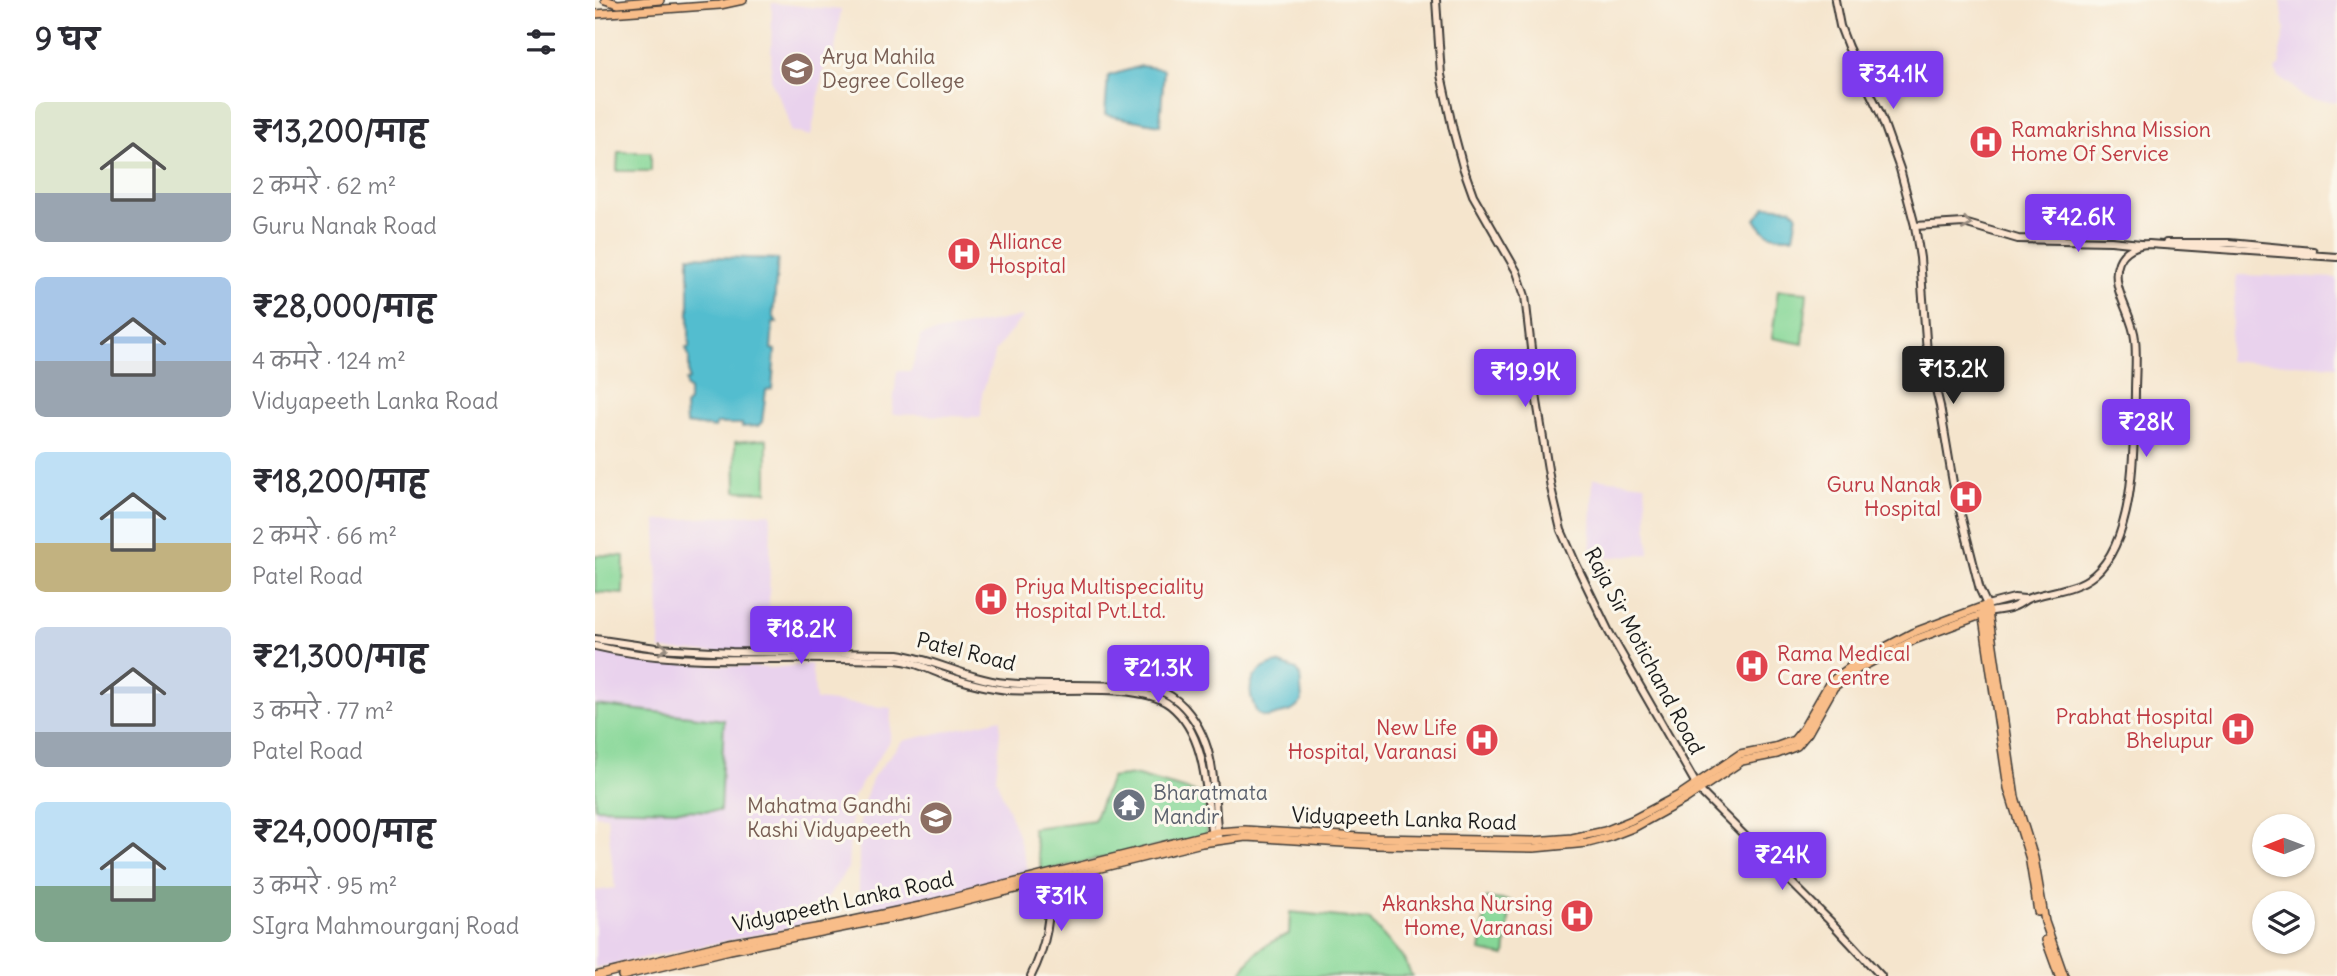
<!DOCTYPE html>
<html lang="hi">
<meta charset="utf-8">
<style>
body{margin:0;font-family:Delius,"Playpen Sans Deva",sans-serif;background:#f2f2f3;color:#2b2b33;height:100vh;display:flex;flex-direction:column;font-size:26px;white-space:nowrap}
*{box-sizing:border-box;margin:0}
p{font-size:23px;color:#7c7c81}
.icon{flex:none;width:38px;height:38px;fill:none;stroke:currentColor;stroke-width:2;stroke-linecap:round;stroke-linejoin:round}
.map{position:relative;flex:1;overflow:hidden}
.side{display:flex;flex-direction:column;background:#fff;width:595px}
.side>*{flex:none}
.needle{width:46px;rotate:269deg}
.fabs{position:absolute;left:1657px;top:814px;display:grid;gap:14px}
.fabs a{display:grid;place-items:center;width:63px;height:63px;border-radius:50%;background:#fff;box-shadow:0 2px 5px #0004;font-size:35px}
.price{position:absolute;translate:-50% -60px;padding:0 16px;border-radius:7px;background:#7c3aed;color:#fff;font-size:23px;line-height:46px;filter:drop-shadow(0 2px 4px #0008)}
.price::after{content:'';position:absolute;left:50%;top:42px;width:21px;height:16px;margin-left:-10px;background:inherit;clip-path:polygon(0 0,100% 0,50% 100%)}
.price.on{background:#222;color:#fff}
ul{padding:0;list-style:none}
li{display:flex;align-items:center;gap:21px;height:175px;padding:0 35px}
li span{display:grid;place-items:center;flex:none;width:196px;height:140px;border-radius:10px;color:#555}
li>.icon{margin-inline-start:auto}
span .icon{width:84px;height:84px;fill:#fffc;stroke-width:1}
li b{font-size:30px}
h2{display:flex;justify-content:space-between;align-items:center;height:84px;padding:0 35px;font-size:30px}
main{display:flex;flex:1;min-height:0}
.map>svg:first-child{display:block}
.built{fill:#e9d2ed}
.green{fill:#86d797;stroke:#517a5a;stroke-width:2}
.water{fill:#53bdcf;stroke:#386c76;stroke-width:2}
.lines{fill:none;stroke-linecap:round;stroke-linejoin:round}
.secondary-casing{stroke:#3d3a37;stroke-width:10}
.primary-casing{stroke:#3d3a37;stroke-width:10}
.secondary{stroke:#fce5d0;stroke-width:6}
.primary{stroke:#f8bd89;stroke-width:7}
.oneway{stroke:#978b7f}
.labels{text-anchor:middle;stroke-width:6;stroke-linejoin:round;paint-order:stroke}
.education-label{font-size:21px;fill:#785e54;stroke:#fbf7ec;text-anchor:start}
.health-label{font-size:21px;fill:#be3a42;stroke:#fbf7ec;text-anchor:start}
.street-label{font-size:21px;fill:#1c1c1c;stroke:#fbf7ec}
.worship-label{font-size:21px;fill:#5b616d;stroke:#fbf7ec;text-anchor:start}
</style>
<main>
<section class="side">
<h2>9 घर<svg class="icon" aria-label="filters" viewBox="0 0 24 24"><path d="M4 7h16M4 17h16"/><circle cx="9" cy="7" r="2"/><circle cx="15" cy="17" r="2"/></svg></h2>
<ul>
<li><span style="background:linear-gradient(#dfe7d0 65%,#9aa5b1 0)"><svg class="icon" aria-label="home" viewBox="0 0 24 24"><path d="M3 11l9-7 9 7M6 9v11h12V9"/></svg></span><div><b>₹13,200/माह</b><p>2 कमरे · 62 m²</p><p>Guru Nanak Road</p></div></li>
<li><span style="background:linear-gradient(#a9c7e8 60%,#9aa5b1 0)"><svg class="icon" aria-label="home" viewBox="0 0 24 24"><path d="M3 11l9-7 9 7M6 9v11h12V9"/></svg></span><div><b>₹28,000/माह</b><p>4 कमरे · 124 m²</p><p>Vidyapeeth Lanka Road</p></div></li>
<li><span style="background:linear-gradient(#bfe0f5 65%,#c2b280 0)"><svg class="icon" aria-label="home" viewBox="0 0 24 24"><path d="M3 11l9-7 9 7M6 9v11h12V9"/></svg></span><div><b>₹18,200/माह</b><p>2 कमरे · 66 m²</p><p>Patel Road</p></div></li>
<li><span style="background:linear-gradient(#c9d6e8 75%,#9aa5b1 0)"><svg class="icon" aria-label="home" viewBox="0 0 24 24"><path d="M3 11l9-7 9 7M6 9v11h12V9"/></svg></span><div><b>₹21,300/माह</b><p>3 कमरे · 77 m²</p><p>Patel Road</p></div></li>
<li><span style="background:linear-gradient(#bfe0f5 60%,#7fa58c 0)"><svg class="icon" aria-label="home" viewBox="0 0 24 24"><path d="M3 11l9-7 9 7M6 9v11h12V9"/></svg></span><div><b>₹24,000/माह</b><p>3 कमरे · 95 m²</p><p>SIgra Mahmourganj Road</p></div></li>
</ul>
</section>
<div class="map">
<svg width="1742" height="976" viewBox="0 0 1742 976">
<rect width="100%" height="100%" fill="#fbf7ec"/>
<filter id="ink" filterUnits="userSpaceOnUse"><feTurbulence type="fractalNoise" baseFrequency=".0143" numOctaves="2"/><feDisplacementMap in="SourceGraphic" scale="14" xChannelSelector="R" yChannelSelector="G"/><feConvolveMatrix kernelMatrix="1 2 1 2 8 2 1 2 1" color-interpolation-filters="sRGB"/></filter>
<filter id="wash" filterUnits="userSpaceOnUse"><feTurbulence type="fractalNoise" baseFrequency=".00686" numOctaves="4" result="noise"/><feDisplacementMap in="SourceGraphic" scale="28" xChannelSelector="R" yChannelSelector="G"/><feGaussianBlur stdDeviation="1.57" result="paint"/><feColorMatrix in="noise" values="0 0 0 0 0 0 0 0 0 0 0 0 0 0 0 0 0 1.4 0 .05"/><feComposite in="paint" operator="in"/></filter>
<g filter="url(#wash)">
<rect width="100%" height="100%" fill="#f5e5cd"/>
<g class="built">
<path d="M 1686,0 L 1742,0 L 1742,102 L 1717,100 L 1706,96 L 1696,85 L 1684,77 L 1680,70 L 1686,63 L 1685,52 L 1690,30 Z"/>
<path d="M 177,3 L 246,10 L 239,57 L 231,57 L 216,136 L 195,131 L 193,117 L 176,81 Z"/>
<path d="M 1642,275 L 1742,278 L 1742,366 L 1633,361 Z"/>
<path d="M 428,316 L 401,350 L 387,394 L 386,417 L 297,414 L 302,371 L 316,371 L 326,335 Z"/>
<path d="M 998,478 L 1050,484 L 1054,554 L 995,559 Z"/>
<path d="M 176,513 L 173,655 L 65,650 L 61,521 Z"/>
<path d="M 0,651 L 68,662 L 131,666 L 177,668 L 216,664 L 221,700 L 296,708 L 295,740 L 257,798 L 253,868 L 214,924 L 0,968 L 0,891 L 20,888 L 12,816 L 0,815 Z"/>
<path d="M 406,719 L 401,779 L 422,832 L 435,876 L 271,917 L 264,898 L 264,829 L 267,807 L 278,777 L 307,741 Z"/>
</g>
<g class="green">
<path d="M 23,152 L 56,152 L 56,171 L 22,171 Z"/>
<path d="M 1183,290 L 1212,292 L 1208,344 L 1177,338 Z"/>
<path d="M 172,439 L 172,492 L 141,491 L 140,442 Z"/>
<path d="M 0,555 L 29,556 L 28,594 L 0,592 Z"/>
<path d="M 0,705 L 129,720 L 125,811 L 0,808 Z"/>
<path d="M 539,775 L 610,795 L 612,836 L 447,871 L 437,828 L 499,820 L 516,778 Z"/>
<path d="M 892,898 L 916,901 L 910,956 L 885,951 Z"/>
<path d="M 695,912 L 774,920 L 807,956 L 817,976 L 645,976 C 657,952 669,944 694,934 Z"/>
</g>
<g class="water">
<path d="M 546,66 L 569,69 L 565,125 L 510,115 L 513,76 Z"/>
<path d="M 1171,206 L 1196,208 L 1202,214 L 1198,237 C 1179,237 1170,237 1160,219 Z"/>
<path d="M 94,256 L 183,259 L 178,315 L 182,323 L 178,323 L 176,349 L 180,350 L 177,389 L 171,390 L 167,422 L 163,426 L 147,427 L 147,424 L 121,424 L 120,428 L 91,424 L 90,406 L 94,402 L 94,390 L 91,388 L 91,381 L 94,380 L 94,356 L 91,348 L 94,347 Z"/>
<path d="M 683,663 L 702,670 L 705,675 L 707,701 C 700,711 695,712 684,714 C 678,715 674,719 667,716 C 661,714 660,709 658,703 C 650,682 662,667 683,663 Z"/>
</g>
</g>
<g filter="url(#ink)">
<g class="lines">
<defs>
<g id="secondary">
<path d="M 841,0 L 846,75 L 858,130 L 868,167 L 878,195 L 922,272 L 930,296 L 942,401 L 956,488 L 966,530 L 981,564 L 1014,632 L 1105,791 L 1234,920 L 1286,976"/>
<path d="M 1240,0 L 1245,26 L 1253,47 L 1285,113 L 1305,169 L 1320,226 L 1325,258 L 1332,353 L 1345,406 L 1358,483 L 1385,590 L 1392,605 L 1419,598 L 1430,599"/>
<path d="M 1320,226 L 1369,223 L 1423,239 L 1516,241 L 1546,244"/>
<path d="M 1571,243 L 1634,243 L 1718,251"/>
<path d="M 1394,612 C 1402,610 1413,610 1420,606 C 1425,604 1429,600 1434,598 C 1455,591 1481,590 1499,575 C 1541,540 1539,443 1540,392 C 1540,375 1542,356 1540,339 C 1538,314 1514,287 1524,262 C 1529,250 1542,244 1554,244 L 1742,257"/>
<path d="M 0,639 L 61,648 L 137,652 L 303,654 C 340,660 373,679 411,683 C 454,687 497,683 539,687 C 549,688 561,689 570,693 C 589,702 603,723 610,742 C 621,771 619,806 623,837"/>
<path d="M 0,646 C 58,660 115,660 174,659 C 216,658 259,659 301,660 C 317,661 331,668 346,674 C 367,681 391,688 413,690 C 453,693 545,681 575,705 C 613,735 611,795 617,838"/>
<path d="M 436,976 C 452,945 456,916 454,881"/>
</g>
<g id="primary">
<path d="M 10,0 L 23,4 L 65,0"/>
<path d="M 0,14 L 125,5 L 148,0"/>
<path d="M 1387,611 L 1413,788 L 1434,856 L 1443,912"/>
<path d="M 1451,940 L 1464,976"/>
<path d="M 0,976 L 134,943 L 226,927 L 325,906 L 622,832 L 650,830 L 781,838 L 938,841 L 977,838 L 1010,831 L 1037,820 L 1086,794 L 1145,754 L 1180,747 L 1199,740 L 1208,729 L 1235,682 L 1262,662 L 1317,633 L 1392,605 L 1420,797 L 1439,858 L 1450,922 L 1469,976"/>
<path d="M 27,976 L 135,950 L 327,912 L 607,843 L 651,837 L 781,845 L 939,848 L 993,843 L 1012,838 L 1040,827 L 1089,800 L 1147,761 L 1182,754 L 1202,746 L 1213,733 L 1239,687 L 1263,669 L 1319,640 L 1394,612"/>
</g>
</defs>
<use href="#secondary" class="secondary-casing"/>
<use href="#primary" class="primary-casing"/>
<use href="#secondary" class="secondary"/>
<use href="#primary" class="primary"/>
</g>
<defs><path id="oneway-chevron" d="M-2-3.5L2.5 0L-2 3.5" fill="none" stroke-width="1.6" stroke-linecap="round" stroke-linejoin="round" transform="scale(1.75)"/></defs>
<g class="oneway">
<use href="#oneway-chevron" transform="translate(1372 224) rotate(11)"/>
<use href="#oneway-chevron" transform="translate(68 648) rotate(3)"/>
</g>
</g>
<defs>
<symbol id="university-disc" viewBox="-11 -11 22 22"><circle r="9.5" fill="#8d6e63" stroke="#fbf7ec"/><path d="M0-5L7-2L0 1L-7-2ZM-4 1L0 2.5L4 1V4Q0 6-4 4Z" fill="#fff"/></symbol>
<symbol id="hospital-disc" viewBox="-11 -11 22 22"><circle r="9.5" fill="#e0444e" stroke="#fbf7ec"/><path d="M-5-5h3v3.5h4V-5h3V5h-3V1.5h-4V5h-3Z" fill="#fff"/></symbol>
<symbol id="temple-disc" viewBox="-11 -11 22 22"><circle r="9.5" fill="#6b7280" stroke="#fbf7ec"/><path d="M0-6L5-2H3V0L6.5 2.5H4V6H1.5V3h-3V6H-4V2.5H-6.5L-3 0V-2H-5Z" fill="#fff"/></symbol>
</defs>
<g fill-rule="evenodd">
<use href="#university-disc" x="183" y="50" width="38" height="38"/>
<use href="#hospital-disc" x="1372" y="123" width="38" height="38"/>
<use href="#hospital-disc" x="350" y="235" width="38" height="38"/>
<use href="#hospital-disc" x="1352" y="478" width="38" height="38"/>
<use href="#hospital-disc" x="377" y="580" width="38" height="38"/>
<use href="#hospital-disc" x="1138" y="647" width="38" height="38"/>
<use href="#hospital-disc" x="1624" y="710" width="38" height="38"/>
<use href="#hospital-disc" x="868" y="721" width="38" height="38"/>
<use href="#temple-disc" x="515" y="786" width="38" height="38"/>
<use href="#university-disc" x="322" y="799" width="38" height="38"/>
<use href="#hospital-disc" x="963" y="897" width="38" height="38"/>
</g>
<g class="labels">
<g class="education-label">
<text x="227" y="64">Arya Mahila<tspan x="227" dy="24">Degree College</tspan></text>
<text x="316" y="813" text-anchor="end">Mahatma Gandhi<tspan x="316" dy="24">Kashi Vidyapeeth</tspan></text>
</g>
<g class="health-label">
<text x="1416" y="137">Ramakrishna Mission<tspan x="1416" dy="24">Home Of Service</tspan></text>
<text x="394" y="249">Alliance<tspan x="394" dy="24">Hospital</tspan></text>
<text x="1346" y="492" text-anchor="end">Guru Nanak<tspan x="1346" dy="24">Hospital</tspan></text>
<text x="420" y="594">Priya Multispeciality<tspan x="420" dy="24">Hospital Pvt.Ltd.</tspan></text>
<text x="1182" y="661">Rama Medical<tspan x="1182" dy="24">Care Centre</tspan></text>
<text x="1618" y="724" text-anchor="end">Prabhat Hospital<tspan x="1618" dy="24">Bhelupur</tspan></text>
<text x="862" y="735" text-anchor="end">New Life<tspan x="862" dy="24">Hospital, Varanasi</tspan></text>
<text x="958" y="911" text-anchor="end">Akanksha Nursing<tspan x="958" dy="24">Home, Varanasi</tspan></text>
</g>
<g class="street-label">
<text transform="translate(1049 651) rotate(62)" y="7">Raja Sir Motichand Road</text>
<text transform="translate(371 652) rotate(14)" y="7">Patel Road</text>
<text transform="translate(809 819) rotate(2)" y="7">Vidyapeeth Lanka Road</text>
<text transform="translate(248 902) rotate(-12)" y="7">Vidyapeeth Lanka Road</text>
</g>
<g class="worship-label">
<text x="558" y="800">Bharatmata<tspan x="558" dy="24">Mandir</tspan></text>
</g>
</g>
</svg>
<div class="fabs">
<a><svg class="needle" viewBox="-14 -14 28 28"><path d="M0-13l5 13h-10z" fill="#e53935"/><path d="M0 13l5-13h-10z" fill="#7c7c81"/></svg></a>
<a><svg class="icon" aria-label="layers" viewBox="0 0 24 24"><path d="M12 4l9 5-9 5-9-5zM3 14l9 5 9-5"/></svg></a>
</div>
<b class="price" style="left:1298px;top:111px">₹34.1K</b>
<b class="price" style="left:1483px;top:254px">₹42.6K</b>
<b class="price on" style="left:1358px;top:406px">₹13.2K</b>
<b class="price" style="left:930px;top:409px">₹19.9K</b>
<b class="price" style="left:1551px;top:459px">₹28K</b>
<b class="price" style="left:206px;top:666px">₹18.2K</b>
<b class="price" style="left:563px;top:705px">₹21.3K</b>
<b class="price" style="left:1187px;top:892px">₹24K</b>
<b class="price" style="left:466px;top:933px">₹31K</b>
</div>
</main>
